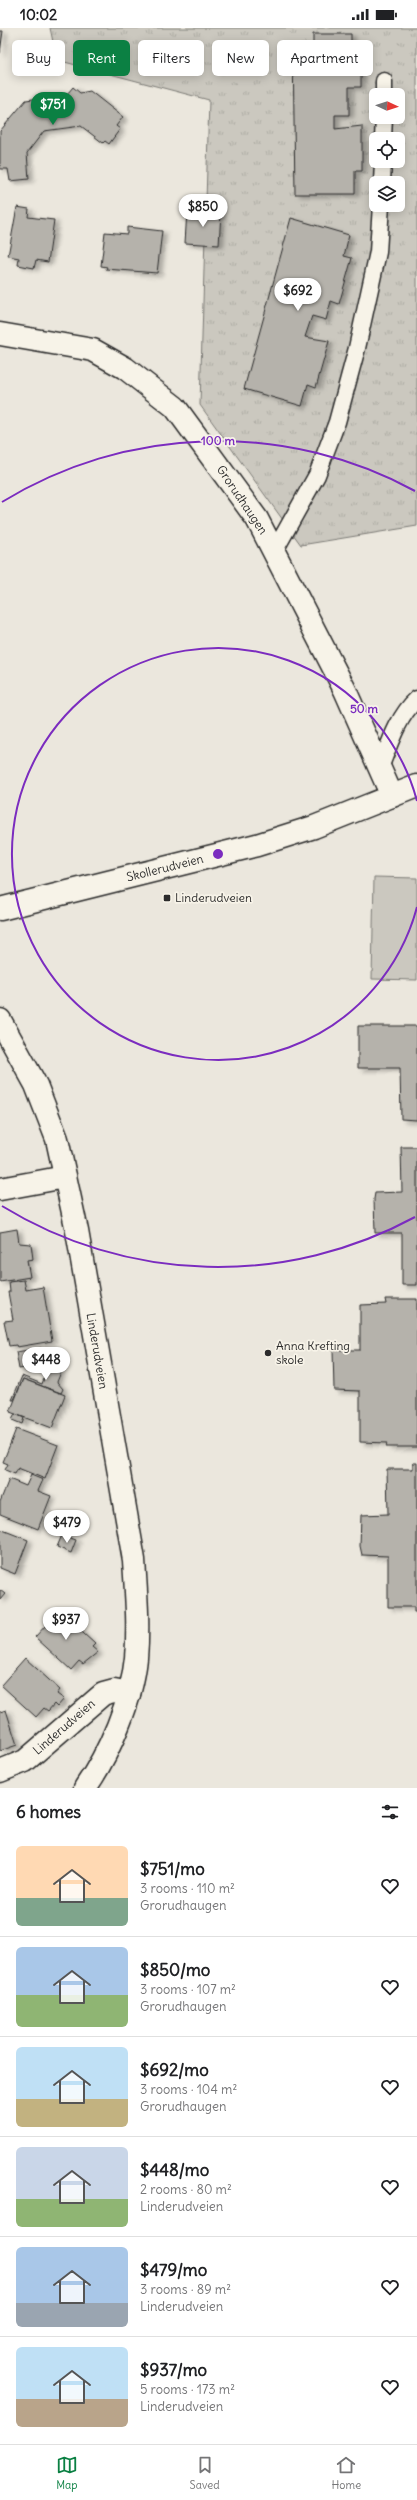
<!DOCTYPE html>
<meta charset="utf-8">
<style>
body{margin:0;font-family:Delius,sans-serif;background:#f6f6f6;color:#202124;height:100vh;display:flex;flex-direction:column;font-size:15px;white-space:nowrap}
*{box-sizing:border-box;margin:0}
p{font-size:13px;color:#757577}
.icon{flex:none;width:22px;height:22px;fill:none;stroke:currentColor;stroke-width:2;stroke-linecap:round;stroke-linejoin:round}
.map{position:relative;height:1760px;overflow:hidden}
.details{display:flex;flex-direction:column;background:#fff;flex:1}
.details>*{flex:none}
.banner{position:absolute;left:12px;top:12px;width:393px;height:36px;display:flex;gap:8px}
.needle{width:26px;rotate:93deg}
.buttons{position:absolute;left:369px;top:60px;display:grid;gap:8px}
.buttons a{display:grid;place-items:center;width:36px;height:36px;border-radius:6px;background:#fff;box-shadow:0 2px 10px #0003;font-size:20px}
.price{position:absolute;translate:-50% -34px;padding:0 9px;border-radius:14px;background:#fff;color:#222;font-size:13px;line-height:26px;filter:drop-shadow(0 1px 2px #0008)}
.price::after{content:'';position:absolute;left:50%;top:24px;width:12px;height:9px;margin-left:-6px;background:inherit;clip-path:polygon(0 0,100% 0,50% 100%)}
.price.on{background:#0b8043;color:#fff}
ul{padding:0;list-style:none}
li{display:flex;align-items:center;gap:12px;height:100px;padding:0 16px}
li+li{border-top:1px solid #e0e0e0}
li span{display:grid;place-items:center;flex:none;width:112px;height:80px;border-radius:6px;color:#555}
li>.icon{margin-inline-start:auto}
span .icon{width:48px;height:48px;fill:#fffc;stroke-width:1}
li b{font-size:17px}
h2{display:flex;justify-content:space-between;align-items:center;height:48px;padding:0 16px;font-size:17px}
.pill{padding:0 14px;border-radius:6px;background:#fff;box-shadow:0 2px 10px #0003;font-size:14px;line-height:36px}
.pill.on{background:#0b8043;color:#fff}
.status{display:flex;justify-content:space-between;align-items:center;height:28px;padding:0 20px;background:#fff;direction:ltr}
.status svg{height:11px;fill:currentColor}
.dock{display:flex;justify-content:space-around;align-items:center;height:56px;border-top:1px solid #e0e0e0;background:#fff;font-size:11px;color:#757577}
.dock a{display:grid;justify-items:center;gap:2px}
.dock .on{color:#0b8043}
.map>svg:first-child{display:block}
.grass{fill:url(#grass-tufts);stroke:#7b7a75;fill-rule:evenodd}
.pitch{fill:#cbc8bf;stroke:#7b7a75}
.building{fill:#b5b2ab;stroke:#2b2b2b;filter:url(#shadow)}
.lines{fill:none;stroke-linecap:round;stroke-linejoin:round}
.service-casing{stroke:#2b2b2b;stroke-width:19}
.minor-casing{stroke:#2b2b2b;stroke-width:25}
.tertiary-casing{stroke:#2b2b2b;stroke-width:25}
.service{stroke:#f7f3e8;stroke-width:16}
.minor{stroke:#f7f3e8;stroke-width:22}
.tertiary{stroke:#f7f3e8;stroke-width:22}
.ring{fill:none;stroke:#7b2cbf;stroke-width:2}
.poi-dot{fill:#2b2b2b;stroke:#f7f3e8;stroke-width:1.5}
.labels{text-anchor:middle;stroke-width:3.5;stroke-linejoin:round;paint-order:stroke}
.street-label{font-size:12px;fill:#2b2b2b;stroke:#f7f3e8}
.poi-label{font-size:12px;fill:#2b2b2b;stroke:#f7f3e8;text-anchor:start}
.centre{fill:#7b2cbf;stroke:#f7f3e8;stroke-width:2}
.ring-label{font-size:12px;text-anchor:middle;font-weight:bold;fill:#7b2cbf;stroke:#f7f3e8;stroke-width:3.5;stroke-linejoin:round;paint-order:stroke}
</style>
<div class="status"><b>10:02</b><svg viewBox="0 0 49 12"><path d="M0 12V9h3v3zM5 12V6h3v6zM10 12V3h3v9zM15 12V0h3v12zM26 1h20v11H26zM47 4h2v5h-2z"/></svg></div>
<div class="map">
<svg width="417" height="1760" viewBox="0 0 417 1760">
<defs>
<pattern id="grass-tufts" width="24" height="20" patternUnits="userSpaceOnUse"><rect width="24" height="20" fill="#cbc8bf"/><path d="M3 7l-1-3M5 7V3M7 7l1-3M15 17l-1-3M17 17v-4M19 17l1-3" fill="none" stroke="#aeaca4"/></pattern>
<filter id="shadow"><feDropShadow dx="4.5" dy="2.5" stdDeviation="2" flood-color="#0004"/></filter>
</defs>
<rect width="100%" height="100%" fill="#ebe7dd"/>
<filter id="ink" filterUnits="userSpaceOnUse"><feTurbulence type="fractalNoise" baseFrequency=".025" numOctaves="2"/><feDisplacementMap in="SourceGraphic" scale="8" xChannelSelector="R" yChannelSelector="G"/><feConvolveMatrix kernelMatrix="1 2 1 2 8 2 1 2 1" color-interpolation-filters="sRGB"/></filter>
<g filter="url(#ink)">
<path class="grass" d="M 50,0 L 417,0 L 417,498 L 301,517 L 200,377 L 209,72 L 57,32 ZM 376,67 L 398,67 L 398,89 L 376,89 ZM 376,111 L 398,111 L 398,133 L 376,133 ZM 376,155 L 398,155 L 398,177 L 376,177 Z"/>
<path class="pitch" d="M 374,849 L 417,850 L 417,952 L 372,951 Z"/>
<g class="building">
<path d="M 0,3 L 3,3 L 0,25 Z"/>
<path d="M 313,6 L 351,6 L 351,26 L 361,26 L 361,59 L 349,59 L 349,87 L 335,87 L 335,101 L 362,98 L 362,143 L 355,143 L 355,166 L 295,166 L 293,17 L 313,17 Z"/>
<path d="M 73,59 L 80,65 L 90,63 L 123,89 L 116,98 L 120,101 L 109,116 L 105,113 L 103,115 L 81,98 L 44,103 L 27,125 L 29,151 L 10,153 L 8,141 L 0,141 L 0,103 L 26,72 L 67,66 Z"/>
<path d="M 17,179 L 29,181 L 28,189 L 54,192 L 48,234 L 36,232 L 34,240 L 18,237 L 19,230 L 8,228 Z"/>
<path d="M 187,182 L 221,184 L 219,217 L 185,215 Z"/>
<path d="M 291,190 L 349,207 L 344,228 L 352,230 L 339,276 L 331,273 L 326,292 L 312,288 L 305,309 L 329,313 L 316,359 L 308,356 L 302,378 L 244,361 Z"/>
<path d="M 127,199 L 162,203 L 157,245 L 106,241 L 107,239 L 101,238 L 105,204 L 127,206 Z"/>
<path d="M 358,998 L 417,998 L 417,1092 L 401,1091 L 400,1040 L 358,1040 Z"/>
<path d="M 417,1115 L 417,1257 L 402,1257 L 402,1205 L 375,1205 L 374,1171 L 375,1165 L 402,1164 L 401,1119 L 417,1119 Z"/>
<path d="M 17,1201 L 19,1215 L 31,1216 L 33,1231 L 27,1232 L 30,1249 L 0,1254 L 0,1204 Z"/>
<path d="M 24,1252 L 26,1262 L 43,1259 L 52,1313 L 17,1319 L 16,1317 L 9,1318 L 4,1293 L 13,1292 L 8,1264 L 10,1264 L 9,1254 Z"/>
<path d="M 385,1271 L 417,1271 L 417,1419 L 386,1419 L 387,1415 L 360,1414 L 360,1363 L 334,1362 L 333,1322 L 360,1322 L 360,1277 L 386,1276 Z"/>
<path d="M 41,1320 L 44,1337 L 19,1341 L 16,1324 Z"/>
<path d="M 48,1339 L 61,1344 L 57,1354 L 63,1361 L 61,1365 L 23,1351 L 14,1372 L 12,1372 L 22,1348 L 42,1356 Z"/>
<path d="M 23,1351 L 65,1367 L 52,1400 L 10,1384 Z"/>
<path d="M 15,1386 L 24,1390 L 22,1396 L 12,1392 Z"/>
<path d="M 16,1401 L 58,1417 L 45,1451 L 18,1440 L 15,1446 L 5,1442 L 8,1436 L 3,1434 Z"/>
<path d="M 413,1435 L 417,1435 L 417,1584 L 414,1584 L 414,1579 L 388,1579 L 388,1528 L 362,1527 L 360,1518 L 361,1487 L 388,1486 L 387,1441 L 413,1441 Z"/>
<path d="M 31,1447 L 43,1452 L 38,1463 L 51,1468 L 38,1501 L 0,1486 L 0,1474 L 9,1451 L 26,1458 Z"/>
<path d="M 0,1501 L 28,1512 L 15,1546 L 0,1540 Z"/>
<path d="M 62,1507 L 76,1512 L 71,1525 L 57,1519 Z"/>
<path d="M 0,1562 L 5,1566 L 0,1572 Z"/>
<path d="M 59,1583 L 95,1616 L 92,1619 L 98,1624 L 83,1636 L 79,1633 L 71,1642 L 35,1609 Z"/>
<path d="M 25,1630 L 60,1662 L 57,1666 L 64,1671 L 57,1679 L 54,1676 L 48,1683 L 44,1680 L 36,1689 L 1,1657 Z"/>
<path d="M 6,1682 L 17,1717 L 0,1723 L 0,1684 Z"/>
</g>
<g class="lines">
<defs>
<g id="service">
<path d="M 384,67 L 384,53"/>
<path d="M 383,111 L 384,89"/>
<path d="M 382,155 L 383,133"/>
<path d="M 274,524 L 317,447 L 337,394 L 357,320 L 378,224 L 381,177"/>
<path d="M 380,740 C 389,717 398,688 417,671"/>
</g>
<g id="minor">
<path d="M 0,306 L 93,322 L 125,340 L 175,379 L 257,491 L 345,662 L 392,768"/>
<path d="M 0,992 L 36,1057 L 57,1111 L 77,1203 L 134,1532 C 136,1565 139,1597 136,1630 C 132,1672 109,1726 85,1760"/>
<path d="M 0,1161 L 65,1149"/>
<path d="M 0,1743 L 25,1733 L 103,1666 L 114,1663 L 129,1666"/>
</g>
<path id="tertiary" d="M 0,881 L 257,817 L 314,799 L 417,758"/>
</defs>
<use href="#service" class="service-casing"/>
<use href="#minor" class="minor-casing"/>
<use href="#tertiary" class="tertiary-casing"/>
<use href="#service" class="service"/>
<use href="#minor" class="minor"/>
<use href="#tertiary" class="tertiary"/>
</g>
</g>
<g class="ring">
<path d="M417 879A206 206 0 1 1 417 773"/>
<path d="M415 1189A413 413 0 0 1 2 1178M2 474A413 413 0 0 1 415 463"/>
</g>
<g class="poi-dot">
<rect x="163" y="866" width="8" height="8" rx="2"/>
<circle cx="268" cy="1325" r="4"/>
</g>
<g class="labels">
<g class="street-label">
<text transform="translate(242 472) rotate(56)" y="4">Grorudhaugen</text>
<text transform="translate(165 840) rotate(-14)" y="4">Skollerudveien</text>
<text transform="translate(97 1323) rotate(80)" y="4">Linderudveien</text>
<text transform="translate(64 1699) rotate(-41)" y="4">Linderudveien</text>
</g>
<g class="poi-label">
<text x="175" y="874">Linderudveien</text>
<text x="276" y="1322">Anna Krefting<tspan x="276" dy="14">skole</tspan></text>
</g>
</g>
<circle cx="218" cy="826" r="6" class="centre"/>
<g class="ring-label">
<text x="218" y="417">100 m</text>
<text x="364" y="685">50 m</text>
</g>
</svg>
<div class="buttons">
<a><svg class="needle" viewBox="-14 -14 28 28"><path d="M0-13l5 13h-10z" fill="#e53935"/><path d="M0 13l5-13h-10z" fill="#757577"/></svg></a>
<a><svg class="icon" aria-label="locate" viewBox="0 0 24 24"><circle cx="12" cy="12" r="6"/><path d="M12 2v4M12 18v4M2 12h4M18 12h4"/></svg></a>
<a><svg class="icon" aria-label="layers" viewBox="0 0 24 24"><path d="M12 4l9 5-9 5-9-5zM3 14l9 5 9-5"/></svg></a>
</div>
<b class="price on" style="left:53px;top:98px">$751</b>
<b class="price" style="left:203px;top:200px">$850</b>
<b class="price" style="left:298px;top:284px">$692</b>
<b class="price" style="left:46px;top:1353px">$448</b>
<b class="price" style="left:67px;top:1516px">$479</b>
<b class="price" style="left:66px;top:1613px">$937</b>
<div class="banner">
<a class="pill">Buy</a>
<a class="pill on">Rent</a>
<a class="pill">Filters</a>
<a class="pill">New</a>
<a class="pill">Apartment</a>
</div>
</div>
<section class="details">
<h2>6 homes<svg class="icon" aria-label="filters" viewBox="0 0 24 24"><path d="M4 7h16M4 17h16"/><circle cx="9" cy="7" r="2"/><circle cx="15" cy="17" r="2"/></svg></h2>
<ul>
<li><span style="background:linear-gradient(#ffd9b3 65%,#7fa58c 0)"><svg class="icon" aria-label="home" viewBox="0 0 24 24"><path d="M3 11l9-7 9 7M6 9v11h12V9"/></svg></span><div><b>$751/mo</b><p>3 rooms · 110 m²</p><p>Grorudhaugen</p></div><svg class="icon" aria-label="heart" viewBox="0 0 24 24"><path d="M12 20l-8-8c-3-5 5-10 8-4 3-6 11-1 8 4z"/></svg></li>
<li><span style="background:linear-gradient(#a9c7e8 60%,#8fb573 0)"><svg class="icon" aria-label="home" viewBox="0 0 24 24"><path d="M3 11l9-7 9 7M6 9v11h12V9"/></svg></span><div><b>$850/mo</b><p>3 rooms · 107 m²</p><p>Grorudhaugen</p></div><svg class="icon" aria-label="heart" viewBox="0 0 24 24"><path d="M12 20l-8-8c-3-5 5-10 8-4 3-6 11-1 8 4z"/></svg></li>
<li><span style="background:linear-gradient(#bfe0f5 65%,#c2b280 0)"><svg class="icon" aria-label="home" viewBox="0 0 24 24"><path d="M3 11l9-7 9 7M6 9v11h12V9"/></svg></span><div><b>$692/mo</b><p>3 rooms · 104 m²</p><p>Grorudhaugen</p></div><svg class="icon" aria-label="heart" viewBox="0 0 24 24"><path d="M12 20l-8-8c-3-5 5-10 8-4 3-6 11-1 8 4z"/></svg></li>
<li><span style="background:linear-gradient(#c9d6e8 65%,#8fb573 0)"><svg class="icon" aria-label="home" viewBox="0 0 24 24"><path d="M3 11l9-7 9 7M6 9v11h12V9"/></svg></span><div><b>$448/mo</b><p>2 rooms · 80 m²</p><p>Linderudveien</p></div><svg class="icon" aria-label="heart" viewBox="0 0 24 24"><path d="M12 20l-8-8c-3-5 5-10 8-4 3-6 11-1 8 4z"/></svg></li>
<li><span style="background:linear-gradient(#a9c7e8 70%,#9aa5b1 0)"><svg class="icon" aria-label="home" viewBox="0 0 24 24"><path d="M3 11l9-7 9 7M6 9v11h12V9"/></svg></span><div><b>$479/mo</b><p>3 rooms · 89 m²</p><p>Linderudveien</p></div><svg class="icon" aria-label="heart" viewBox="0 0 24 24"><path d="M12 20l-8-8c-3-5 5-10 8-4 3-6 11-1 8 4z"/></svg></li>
<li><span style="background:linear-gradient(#bfe0f5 65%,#b9a48a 0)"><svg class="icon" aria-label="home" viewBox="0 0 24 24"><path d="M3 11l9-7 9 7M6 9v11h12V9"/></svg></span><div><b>$937/mo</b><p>5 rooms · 173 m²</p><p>Linderudveien</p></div><svg class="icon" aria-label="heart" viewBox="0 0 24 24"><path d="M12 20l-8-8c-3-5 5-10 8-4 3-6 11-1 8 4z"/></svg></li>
</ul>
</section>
<nav class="dock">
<a class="on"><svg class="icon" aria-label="map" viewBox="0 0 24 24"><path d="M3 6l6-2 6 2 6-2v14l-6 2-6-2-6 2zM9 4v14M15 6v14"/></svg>Map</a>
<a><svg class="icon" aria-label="saved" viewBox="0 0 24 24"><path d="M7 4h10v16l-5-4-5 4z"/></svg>Saved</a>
<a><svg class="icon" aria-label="home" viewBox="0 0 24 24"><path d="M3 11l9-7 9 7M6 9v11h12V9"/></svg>Home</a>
</nav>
